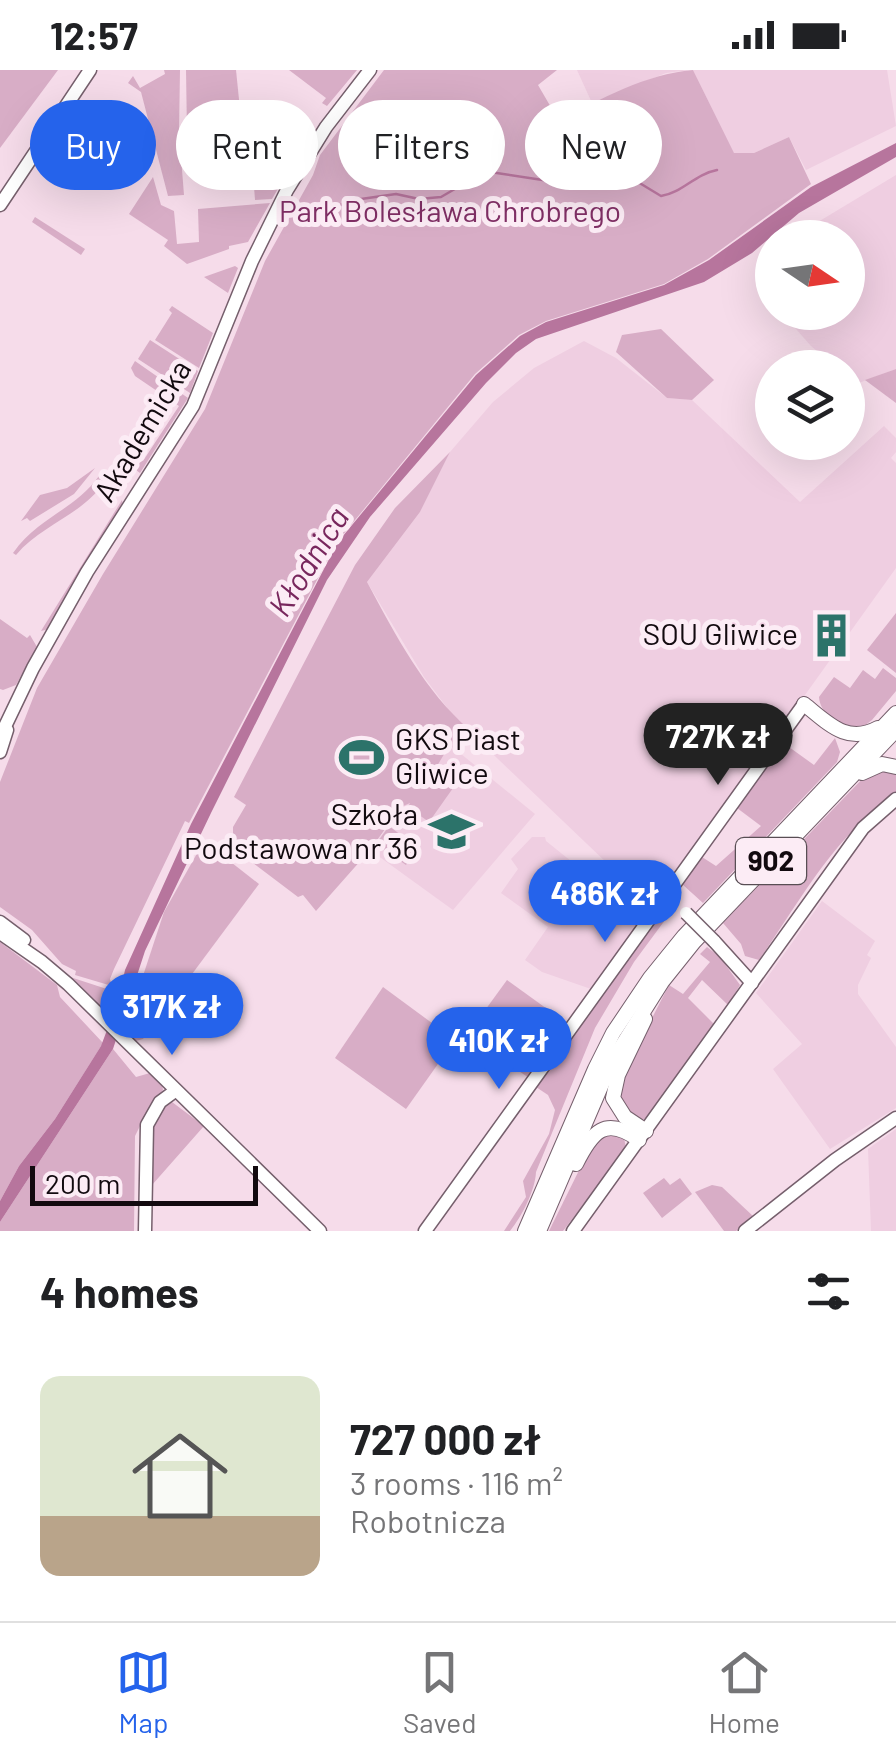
<!DOCTYPE html>
<meta charset="utf-8">
<style>
body{margin:0;font-family:Barlow,sans-serif;background:#f6f6f6;color:#202124;height:100vh;display:flex;flex-direction:column;font-size:38px;white-space:nowrap}
*{box-sizing:border-box;margin:0}
p{font-size:32px;color:#757577}
.icon{flex:none;width:55px;height:55px;fill:none;stroke:currentColor;stroke-width:2;stroke-linecap:round;stroke-linejoin:round}
.map{position:relative;height:1161px;overflow:hidden}
.details{display:flex;flex-direction:column;background:#fff;flex:1}
.details>*{flex:none}
.guide{position:absolute;left:30px;top:30px;width:838px;height:90px;display:flex;gap:20px}
.needle{width:65px;rotate:103deg}
.controls{position:absolute;left:755px;top:150px;display:grid;gap:20px}
.controls a{display:grid;place-items:center;width:110px;height:110px;border-radius:50%;background:#fff;box-shadow:0 10px 40px #0002;font-size:50px}
.scale{position:absolute;left:30px;bottom:25px;width:228px;box-sizing:border-box;padding-left:10px;border:5px solid #120a0f;border-top:0;font-size:28px;line-height:35px;white-space:nowrap;color:#120a0f;-webkit-text-stroke:8px #fcecf5;paint-order:stroke}
.price{position:absolute;translate:-50% -85px;padding:0 22px;border-radius:35px;background:#2563eb;color:#fff;font-size:32px;line-height:65px;filter:drop-shadow(0 2px 5px #0008)}
.price::after{content:'';position:absolute;left:50%;top:60px;width:30px;height:22px;margin-left:-15px;background:inherit;clip-path:polygon(0 0,100% 0,50% 100%)}
.price.current{background:#222;color:#fff}
ul{padding:0;list-style:none}
li{display:flex;align-items:center;gap:30px;height:250px;padding:0 40px}
li+li{border-top:2px solid #e0e0e0}
li span{display:grid;place-items:center;flex:none;width:280px;height:200px;border-radius:20px;color:#555}
li>.icon{margin-inline-start:auto}
span .icon{width:120px;height:120px;fill:#fffc;stroke-width:1}
li b{font-size:42px}
h2{display:flex;justify-content:space-between;align-items:center;height:120px;padding:0 40px;font-size:42px}
.chip{padding:0 35px;border-radius:45px;background:#fff;box-shadow:0 10px 40px #0002;font-size:35px;line-height:90px}
.chip.current{background:#2563eb;color:#fff}
.status{display:flex;justify-content:space-between;align-items:center;height:70px;padding:0 50px;background:#fff;direction:ltr}
.status svg{height:28px;fill:currentColor}
.tab-bar{display:flex;justify-content:space-around;align-items:center;height:140px;border-top:2px solid #e0e0e0;background:#fff;font-size:28px;color:#757577}
.tab-bar a{display:grid;justify-items:center;gap:5px}
.tab-bar .current{color:#2563eb}
.map>svg:first-child{display:block}
.built{fill:#efcee1}
.green{fill:#d8adc6}
.water{fill:#b7759d}
.lines{fill:none;stroke-linecap:round;stroke-linejoin:round}
.stream{stroke:#b7759d;stroke-width:2.5}
.secondary-casing{stroke:#755f6c;stroke-width:15}
.primary-casing{stroke:#755f6c;stroke-width:16}
.secondary{stroke:#fff;stroke-width:12}
.primary{stroke:#fff;stroke-width:14}
.secondary-bridge-casing{stroke:#755f6c;stroke-width:15;stroke-linecap:butt}
.secondary-bridge{stroke:#fff;stroke-width:12}
.labels{text-anchor:middle;stroke-width:10;stroke-linejoin:round;paint-order:stroke}
.shield{fill:#fcecf5;stroke:#584e54;stroke-width:2.5}
.shield-label{font-size:28px;font-weight:bold;fill:#120a0f}
.park-label{font-size:30px;fill:#802f65;stroke:#fcecf5}
.street-label{font-size:30px;fill:#120a0f;stroke:#fcecf5}
.poi-label{font-size:30px;fill:#120a0f;stroke:#fcecf5;text-anchor:end}
.water-label{font-size:32px;font-style:italic;fill:#78275d;stroke:#fcecf5}
</style>
<div class="status"><b>12:57</b><svg viewBox="0 0 49 12"><path d="M0 12V9h3v3zM5 12V6h3v6zM10 12V3h3v9zM15 12V0h3v12zM26 1h20v11H26zM47 4h2v5h-2z"/></svg></div>
<div class="map">
<svg width="896" height="1161" viewBox="0 0 896 1161">
<rect width="100%" height="100%" fill="#f6dcea"/>
<g class="built">
<path d="M 577,0 L 690,0 L 666,3 L 592,33 Z"/>
<path d="M 693,0 L 887,0 L 896,56 L 806,100 L 789,67 L 754,83 L 734,84 Z"/>
<path d="M 896,105 L 896,299 L 856,314 L 848,307 L 848,298 L 836,297 L 811,276 L 782,243 L 848,242 L 848,168 L 793,167 Z"/>
<path d="M 584,271 L 616,288 L 667,328 L 692,330 L 800,432 L 884,356 L 896,368 L 896,382 L 891,388 L 896,393 L 896,498 L 653,837 L 454,647 L 424,607 L 367,512 L 420,442 L 450,382 L 493,332 L 534,298 Z"/>
<path d="M 450,675 L 535,744 L 453,840 L 370,780 Z"/>
<path d="M 532,767 L 545,767 L 546,771 L 642,848 L 591,919 L 542,902 L 525,890 L 548,857 L 501,823 L 518,799 L 511,789 Z"/>
<path d="M 822,831 L 875,871 L 867,885 L 871,888 L 858,915 L 858,924 L 896,977 L 896,1038 L 830,1079 L 773,999 L 802,974 L 756,923 Z"/>
<path d="M 896,1059 L 896,1161 L 871,1161 L 868,1079 Z"/>
</g>
<g class="green">
<path d="M 0,0 L 58,0 L 0,78 Z"/>
<path d="M 164,0 L 180,0 L 179,62 L 184,125 L 168,126 L 141,22 L 128,13 L 133,6 L 140,18 L 165,4 Z"/>
<path d="M 186,0 L 236,0 L 242,59 L 187,63 Z"/>
<path d="M 289,0 L 357,0 L 327,36 L 322,33 L 326,28 Z"/>
<path d="M 384,0 L 557,0 L 538,15 L 559,51 C 600,29 646,4 693,0 L 734,83 L 754,83 L 789,67 L 811,114 L 708,189 L 664,214 L 546,251 L 519,265 L 475,304 L 337,472 L 189,753 L 185,751 L 114,899 L 110,909 L 112,916 L 75,905 L 76,901 L 62,894 L 32,860 L 0,837 L 0,712 L 37,618 L 103,504 L 205,339 L 265,191 L 313,105 L 320,85 Z"/>
<path d="M 298,75 L 303,76 L 272,129 L 255,130 L 252,90 L 255,83 Z"/>
<path d="M 153,107 L 161,135 L 174,141 L 177,174 L 199,172 L 198,139 L 270,133 L 248,172 L 229,176 L 229,179 L 187,194 L 164,176 L 168,170 L 129,144 Z"/>
<path d="M 35,147 L 85,179 L 81,185 L 32,152 Z"/>
<path d="M 235,196 L 238,198 L 228,223 L 204,207 Z"/>
<path d="M 172,236 L 213,263 L 199,298 L 155,270 L 172,243 L 169,240 Z"/>
<path d="M 661,259 L 714,310 L 692,330 L 667,328 L 616,282 L 622,265 Z"/>
<path d="M 150,270 L 198,301 L 190,323 L 138,289 Z"/>
<path d="M 135,291 L 188,328 L 140,403 L 128,394 L 135,387 L 143,391 L 179,336 L 135,306 L 131,298 Z"/>
<path d="M 896,299 L 896,333 L 865,310 Z"/>
<path d="M 450,382 L 420,442 L 367,512 C 395,564 425,622 470,660 L 454,678 L 449,676 L 437,696 L 458,711 L 429,752 L 408,737 L 410,733 L 401,737 L 370,780 L 316,841 L 303,825 L 298,827 L 233,778 L 233,757 L 246,735 L 234,727 L 355,495 L 395,438 Z"/>
<path d="M 95,398 L 74,424 L 30,451 L 27,448 L 21,451 L 40,425 L 67,418 Z"/>
<path d="M 99,406 L 105,411 C 83,445 42,454 16,485 L 13,483 C 39,446 74,441 99,406 Z"/>
<path d="M 122,430 L 123,436 L 49,559 L 41,561 Z"/>
<path d="M 896,543 L 896,603 L 867,580 Z"/>
<path d="M 0,549 L 27,568 L 30,565 L 37,577 L 16,615 L 3,620 L 0,619 Z"/>
<path d="M 883,598 L 896,608 L 896,621 L 872,650 L 856,662 C 840,658 820,644 819,627 L 834,607 L 850,618 L 863,600 L 875,609 Z"/>
<path d="M 835,668 L 840,682 L 837,692 L 703,833 L 682,814 L 702,787 L 716,796 L 761,756 L 737,738 L 786,670 L 792,673 L 789,677 L 814,695 Z"/>
<path d="M 896,700 L 896,724 C 836,763 800,831 759,890 L 745,886 L 741,874 L 723,853 L 869,702 Z"/>
<path d="M 389,756 L 418,778 L 406,795 L 376,774 Z"/>
<path d="M 204,771 L 259,814 L 172,931 L 137,924 L 164,842 Z"/>
<path d="M 671,842 L 634,892 L 595,958 L 536,1102 C 535,1121 522,1146 510,1161 L 504,1161 L 526,1127 L 523,1111 L 549,1064 L 555,1040 L 548,1025 L 536,1017 L 658,846 Z"/>
<path d="M 0,872 L 57,915 L 60,927 L 103,973 L 55,1049 L 19,1096 L 0,1131 Z"/>
<path d="M 707,877 L 720,887 L 740,915 L 728,935 L 702,910 L 688,928 L 715,955 L 647,1048 L 641,1050 L 621,1039 L 617,1016 L 669,915 L 683,924 L 710,892 L 700,884 Z"/>
<path d="M 70,907 L 113,921 L 118,926 L 109,944 Z"/>
<path d="M 507,910 L 568,954 L 529,1008 L 467,965 Z"/>
<path d="M 383,917 L 455,970 L 406,1039 L 335,988 Z"/>
<path d="M 134,929 L 155,935 L 159,946 L 143,969 L 136,971 L 123,956 Z"/>
<path d="M 113,979 L 136,1007 L 150,1003 L 162,1014 L 163,1020 L 149,1038 L 135,1066 L 134,1161 L 0,1161 L 0,1152 Z"/>
<path d="M 172,1032 L 204,1056 L 152,1115 C 152,1087 144,1048 172,1032 Z"/>
<path d="M 609,1060 L 624,1067 L 626,1079 L 563,1161 L 549,1161 L 594,1070 Z"/>
<path d="M 664,1108 L 670,1115 L 680,1108 L 692,1124 L 662,1148 L 643,1123 Z"/>
<path d="M 712,1115 L 722,1117 L 754,1147 L 736,1161 L 724,1161 L 695,1122 Z"/>
</g>
<path class="water" d="M 896,73 L 896,87 L 799,143 L 752,183 L 704,212 L 536,269 L 516,283 L 486,313 L 370,447 L 327,510 L 211,743 L 145,881 L 113,979 L 0,1152 L 0,1131 L 19,1096 L 55,1049 L 101,976 L 118,931 L 125,900 L 191,754 L 338,472 L 476,305 L 520,266 L 546,252 L 664,215 L 709,190 L 811,117 Z"/>
<g class="lines">
<path class="stream" d="M 301,145 L 312,146 L 354,130 L 396,124 L 419,129 L 441,127 L 479,105 L 490,102 L 582,116 L 628,106 L 661,126 C 682,123 695,104 717,100"/>
<defs>
<g id="secondary">
<path d="M 0,135 L 90,0"/>
<path d="M 0,667 L 33,598 L 87,502 L 193,336 L 252,191 L 287,120 L 326,57 L 370,0"/>
<path d="M 0,682 L 7,660"/>
<path d="M 0,852 L 24,870"/>
<path d="M 0,863 L 42,892 L 68,914 L 320,1161"/>
<path d="M 714,871 L 752,913"/>
<path d="M 145,1161 L 147,1055 L 160,1032 L 175,1021"/>
<path d="M 425,1161 L 804,634"/>
<path d="M 573,1161 L 863,758 L 896,729"/>
<path d="M 745,1161 L 835,1090 L 896,1048"/>
</g>
<g id="primary">
<path d="M 804,634 C 828,653 847,675 878,658"/>
<path d="M 862,703 L 882,694 L 896,697"/>
<path d="M 645,949 L 618,1005 L 613,1028 L 625,1047 L 646,1061"/>
<path d="M 576,1094 C 592,1062 605,1045 639,1070"/>
<path d="M 525,1161 L 595,999 L 613,963 L 650,908 L 684,866 L 896,643"/>
<path d="M 539,1161 L 611,993 L 662,912 L 694,872 L 896,660"/>
</g>
</defs>
<use href="#secondary" class="secondary-casing"/>
<use href="#primary" class="primary-casing"/>
<use href="#secondary" class="secondary"/>
<use href="#primary" class="primary"/>
<defs>
<path id="secondary-bridge" d="M 686,843 L 714,871"/>
</defs>
<use href="#secondary-bridge" class="secondary-bridge-casing"/>
<use href="#secondary-bridge" class="secondary-bridge"/>
</g>
<defs>
<symbol id="building-bare" viewBox="-9 -9 18 18"><path d="M-4-6H4V6H1V3H-1V6H-4ZM-2.5-4.3h1.7v1.8h-1.7ZM.8-4.3h1.7v1.8H.8ZM-2.5-1h1.7V.8h-1.7ZM.8-1h1.7V.8H.8Z" fill="#2c736a" stroke="#fcecf5" stroke-width="2.5" paint-order="stroke"/></symbol>
<symbol id="stadium-bare" viewBox="-9 -9 18 18"><path d="M0-5a6.5 5 0 1 0 0 10a6.5 5 0 1 0 0-10ZM-3.5-1.8h7v3.6h-7Z" fill="#2c736a" stroke="#fcecf5" stroke-width="2.5" paint-order="stroke"/></symbol>
<symbol id="school-bare" viewBox="-9 -9 18 18"><path d="M0-5L7-2L0 1L-7-2ZM-4 1L0 2.5L4 1V4Q0 6-4 4Z" fill="#2c736a" stroke="#fcecf5" stroke-width="2.5" paint-order="stroke"/></symbol>
</defs>
<g fill-rule="evenodd">
<use href="#building-bare" x="800" y="534" width="63" height="63"/>
<use href="#stadium-bare" x="330" y="656" width="63" height="63"/>
<use href="#school-bare" x="420" y="730" width="63" height="63"/>
</g>
<g class="labels">
<rect class="shield" x="736" y="768" width="70" height="46" rx="8"/>
<g class="shield-label">
<text x="771" y="801">902</text>
</g>
<g class="park-label">
<text x="450" y="152">Park Bolesława Chrobrego</text>
</g>
<g class="street-label">
<text transform="translate(143 361) rotate(-59)" y="10">Akademicka</text>
</g>
<g class="poi-label">
<text x="798" y="575">SOU Gliwice</text>
<text x="395" y="680" text-anchor="start">GKS Piast<tspan x="395" dy="34">Gliwice</tspan></text>
<text x="418" y="755">Szkoła<tspan x="418" dy="34">Podstawowa nr 36</tspan></text>
</g>
<g class="water-label">
<text transform="translate(309 492) rotate(-58)" y="11">Kłodnica</text>
</g>
</g>
</svg>
<div class="controls">
<a><svg class="needle" viewBox="-14 -14 28 28"><path d="M0-13l5 13h-10z" fill="#e53935"/><path d="M0 13l5-13h-10z" fill="#757577"/></svg></a>
<a><svg class="icon" aria-label="layers" viewBox="0 0 24 24"><path d="M12 4l9 5-9 5-9-5zM3 14l9 5 9-5"/></svg></a>
</div>
<div class="scale">200 m</div>
<b class="price current" style="left:718px;top:718px">727K zł</b>
<b class="price" style="left:605px;top:875px">486K zł</b>
<b class="price" style="left:172px;top:988px">317K zł</b>
<b class="price" style="left:499px;top:1022px">410K zł</b>
<div class="guide">
<a class="chip current">Buy</a>
<a class="chip">Rent</a>
<a class="chip">Filters</a>
<a class="chip">New</a>
</div>
</div>
<section class="details">
<h2>4 homes<svg class="icon" aria-label="filters" viewBox="0 0 24 24"><path d="M4 7h16M4 17h16"/><circle cx="9" cy="7" r="2"/><circle cx="15" cy="17" r="2"/></svg></h2>
<ul>
<li><span style="background:linear-gradient(#dfe7d0 70%,#b9a48a 0)"><svg class="icon" aria-label="home" viewBox="0 0 24 24"><path d="M3 11l9-7 9 7M6 9v11h12V9"/></svg></span><div><b>727 000 zł</b><p>3 rooms · 116 m²</p><p>Robotnicza</p></div></li>
</ul>
</section>
<nav class="tab-bar">
<a class="current"><svg class="icon" aria-label="map" viewBox="0 0 24 24"><path d="M3 6l6-2 6 2 6-2v14l-6 2-6-2-6 2zM9 4v14M15 6v14"/></svg>Map</a>
<a><svg class="icon" aria-label="saved" viewBox="0 0 24 24"><path d="M7 4h10v16l-5-4-5 4z"/></svg>Saved</a>
<a><svg class="icon" aria-label="home" viewBox="0 0 24 24"><path d="M3 11l9-7 9 7M6 9v11h12V9"/></svg>Home</a>
</nav>
